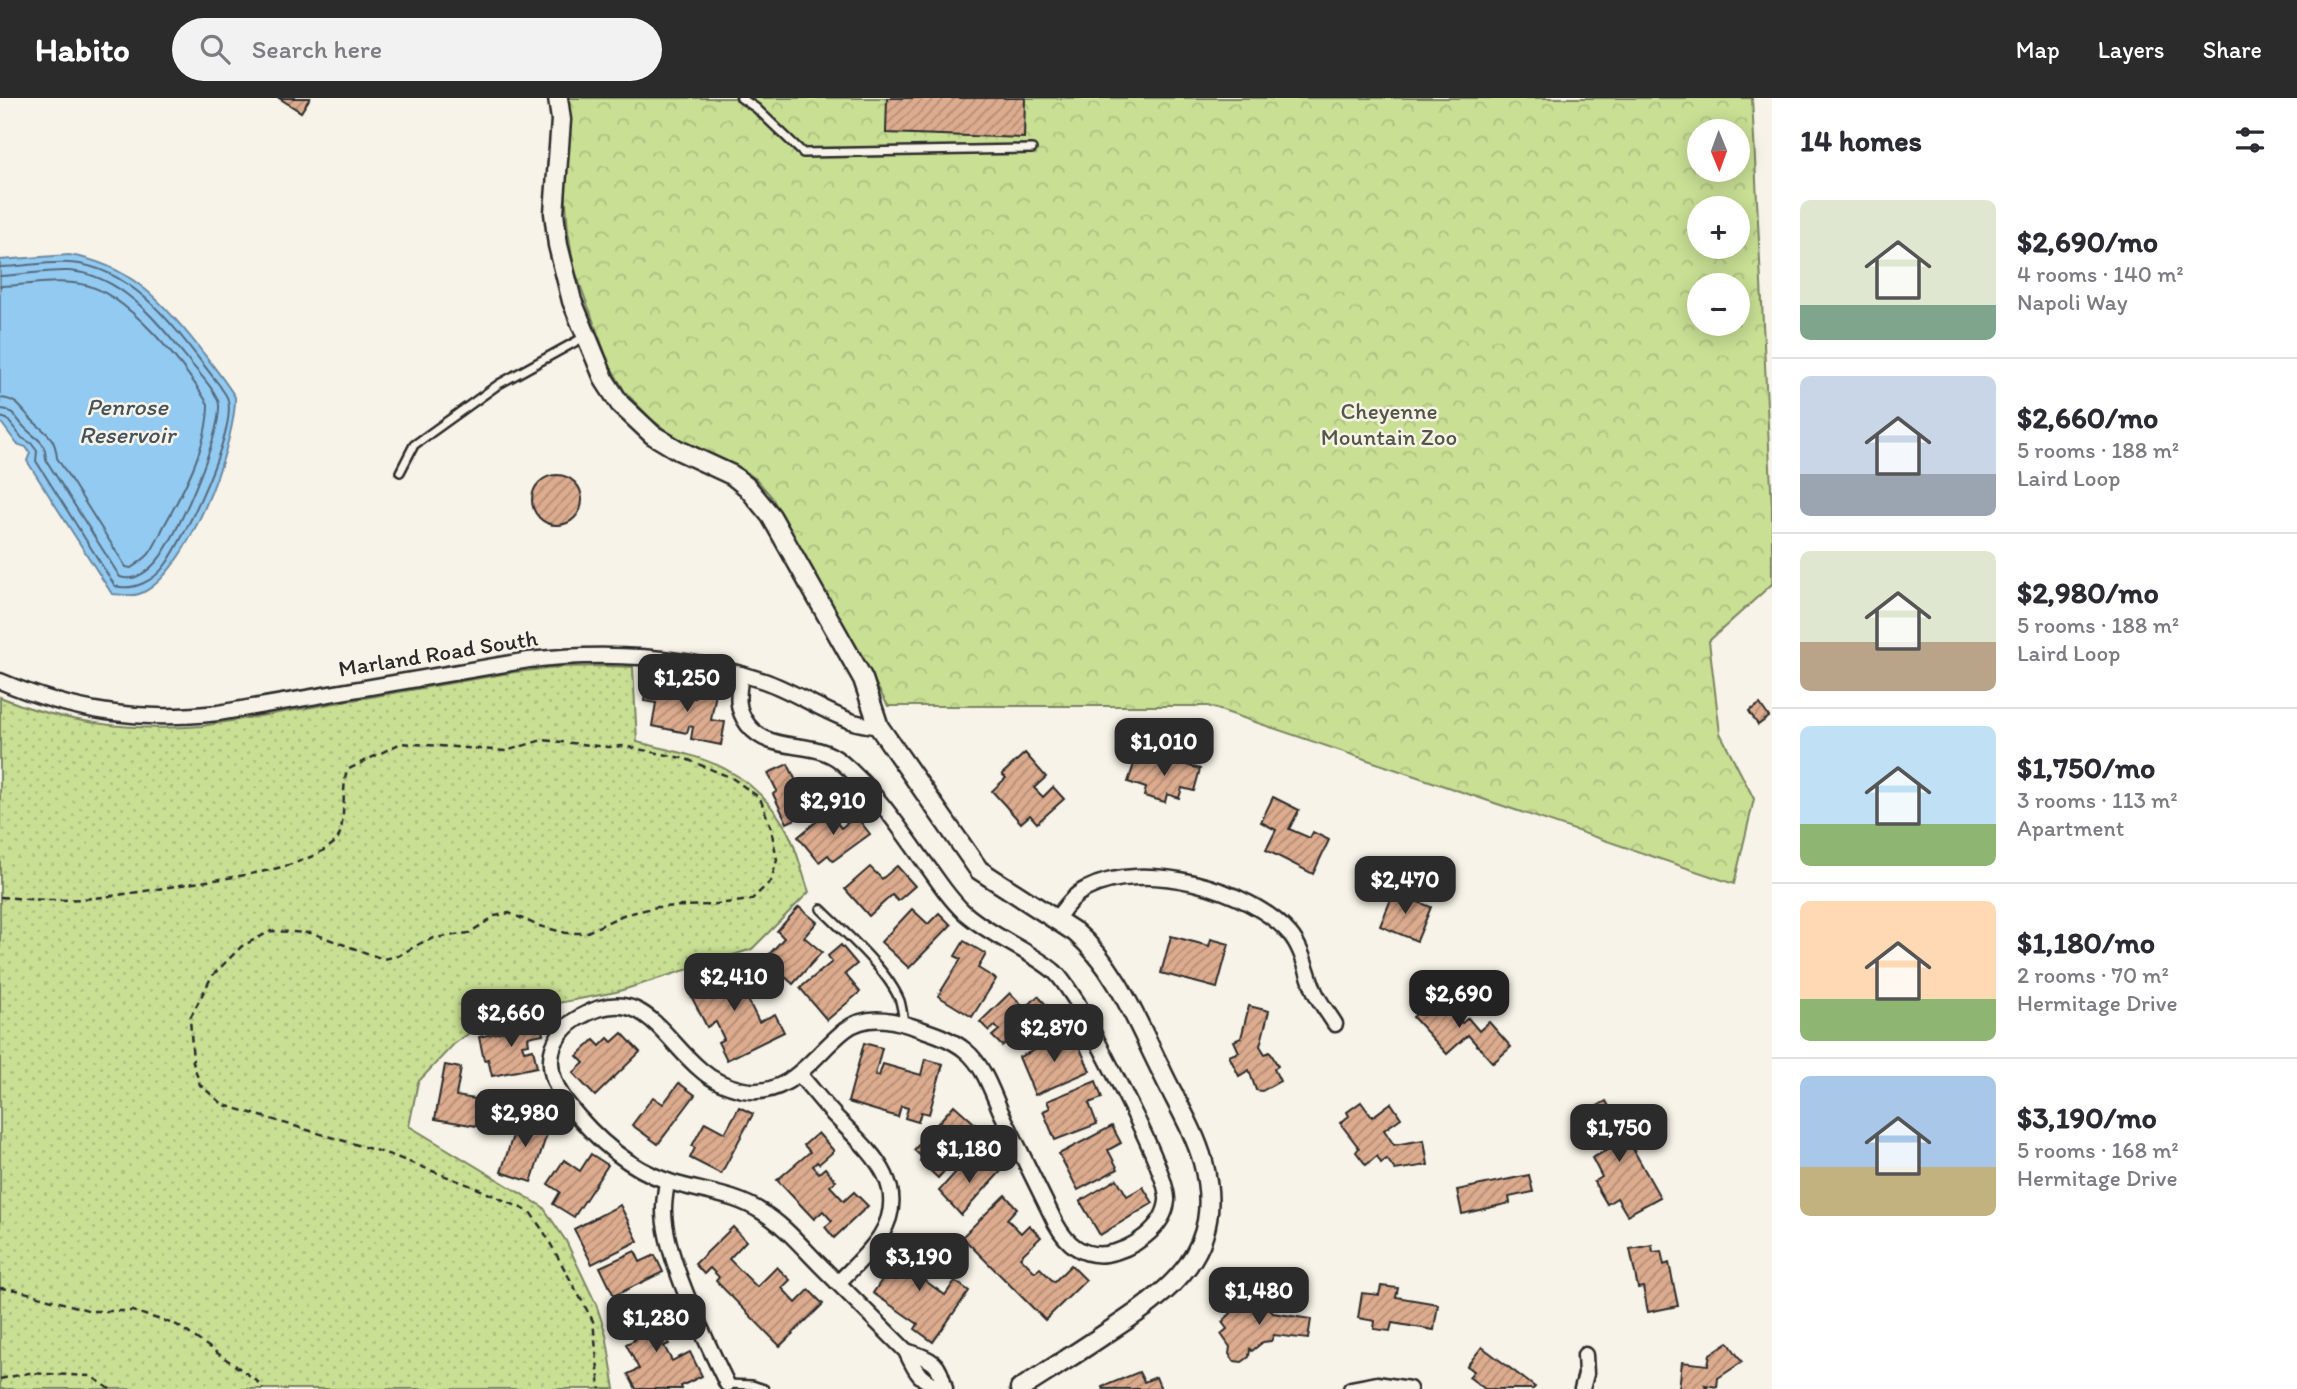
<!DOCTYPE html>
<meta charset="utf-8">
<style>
body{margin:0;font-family:Itim,sans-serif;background:#f2f2f3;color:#2b2b33;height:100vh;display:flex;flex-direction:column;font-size:26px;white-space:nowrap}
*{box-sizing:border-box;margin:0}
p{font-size:23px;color:#7c7c81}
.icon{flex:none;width:38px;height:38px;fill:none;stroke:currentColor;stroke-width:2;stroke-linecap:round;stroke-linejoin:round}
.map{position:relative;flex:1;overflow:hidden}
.side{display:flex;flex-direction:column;background:#fff;width:525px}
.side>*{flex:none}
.needle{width:46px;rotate:179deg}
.tools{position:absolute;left:1687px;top:21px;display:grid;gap:14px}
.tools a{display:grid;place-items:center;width:63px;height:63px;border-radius:50%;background:#fff;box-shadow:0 4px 18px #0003;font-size:35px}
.price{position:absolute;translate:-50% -60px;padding:0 16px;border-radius:14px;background:#2b2b2b;color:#fff;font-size:23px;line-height:46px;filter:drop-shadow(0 2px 4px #0008)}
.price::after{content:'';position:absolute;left:50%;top:42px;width:21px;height:16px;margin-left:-10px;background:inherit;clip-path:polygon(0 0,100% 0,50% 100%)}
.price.on{background:#222;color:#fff}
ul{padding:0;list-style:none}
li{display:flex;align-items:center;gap:21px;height:175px;padding:0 28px}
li+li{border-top:2px solid #e1e1e2}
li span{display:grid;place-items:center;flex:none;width:196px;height:140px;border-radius:10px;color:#555}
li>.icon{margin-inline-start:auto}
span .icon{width:84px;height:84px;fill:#fffc;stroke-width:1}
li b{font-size:30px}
h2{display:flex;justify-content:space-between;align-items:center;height:84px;padding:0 28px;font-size:30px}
header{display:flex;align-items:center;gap:42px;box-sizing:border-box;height:98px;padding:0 35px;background:#2b2b2b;color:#fff}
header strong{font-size:33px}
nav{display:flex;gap:38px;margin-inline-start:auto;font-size:24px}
.search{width:490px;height:63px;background:#f2f2f3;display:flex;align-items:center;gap:18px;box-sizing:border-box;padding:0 24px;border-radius:38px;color:#7c7c81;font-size:26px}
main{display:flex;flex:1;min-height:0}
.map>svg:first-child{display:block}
.grass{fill:url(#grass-dots);stroke:#7a8560;stroke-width:2}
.forest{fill:url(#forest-crowns);stroke:#7a8560;stroke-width:2;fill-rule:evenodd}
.water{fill:#93caf2;stroke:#698aa2;stroke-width:2}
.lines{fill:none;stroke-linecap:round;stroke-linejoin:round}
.shore{stroke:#556b7b;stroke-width:2}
.building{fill:url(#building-hatch);stroke:#2b2b2b;stroke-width:2}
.service-casing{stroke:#2b2b2b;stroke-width:12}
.minor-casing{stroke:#2b2b2b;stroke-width:19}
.tertiary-casing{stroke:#2b2b2b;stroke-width:23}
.path{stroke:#2b2b2b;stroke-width:2.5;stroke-dasharray:7 5;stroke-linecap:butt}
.service{stroke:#f7f3e8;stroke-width:7}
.minor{stroke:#f7f3e8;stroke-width:14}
.tertiary{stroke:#f7f3e8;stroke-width:18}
.labels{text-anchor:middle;stroke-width:5;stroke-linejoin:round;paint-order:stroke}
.park-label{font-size:23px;fill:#525845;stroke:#f7f3e8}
.street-label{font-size:23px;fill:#2b2b2b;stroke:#f7f3e8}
.water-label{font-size:24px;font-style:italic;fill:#45535d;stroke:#f7f3e8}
</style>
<header>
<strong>Habito</strong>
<div class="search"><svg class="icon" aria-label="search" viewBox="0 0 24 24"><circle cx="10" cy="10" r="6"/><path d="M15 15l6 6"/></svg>Search here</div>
<nav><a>Map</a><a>Layers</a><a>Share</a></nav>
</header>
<main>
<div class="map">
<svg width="1772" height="1291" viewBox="0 0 1772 1291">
<defs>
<pattern id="grass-dots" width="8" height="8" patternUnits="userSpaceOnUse" patternTransform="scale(1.75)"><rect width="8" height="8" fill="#c8df94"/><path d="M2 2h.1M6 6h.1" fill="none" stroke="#acc080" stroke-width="1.8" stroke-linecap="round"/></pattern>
<pattern id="forest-crowns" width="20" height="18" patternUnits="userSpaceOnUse" patternTransform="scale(1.75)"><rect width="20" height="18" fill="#c8df94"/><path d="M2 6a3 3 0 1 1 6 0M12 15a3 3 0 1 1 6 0" fill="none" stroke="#acc080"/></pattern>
<pattern id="building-hatch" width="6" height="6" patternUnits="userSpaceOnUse" patternTransform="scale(1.75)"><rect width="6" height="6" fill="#ddac8f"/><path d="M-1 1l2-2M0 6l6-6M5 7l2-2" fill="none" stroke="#b38c75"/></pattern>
</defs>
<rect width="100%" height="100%" fill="#f7f3e8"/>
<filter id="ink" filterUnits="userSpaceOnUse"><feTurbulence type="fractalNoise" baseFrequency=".0143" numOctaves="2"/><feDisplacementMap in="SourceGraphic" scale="14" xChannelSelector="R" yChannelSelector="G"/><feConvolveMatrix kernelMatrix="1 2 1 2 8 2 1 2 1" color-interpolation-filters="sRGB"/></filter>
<g filter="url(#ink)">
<path class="grass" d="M 606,568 L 633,569 L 637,644 C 701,659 747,667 784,727 C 796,746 801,772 809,794 L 752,851 L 616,894 L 495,917 L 454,946 L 418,984 L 409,1028 L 543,1109 L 566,1143 L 596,1206 L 606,1236 L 615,1291 L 0,1291 L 0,599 C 62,625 135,634 202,628 L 515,574 L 562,569 Z"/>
<path class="forest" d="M 569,0 L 1752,0 L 1772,410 L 1772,486 L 1709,543 L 1720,635 L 1754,701 L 1734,786 L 1208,608 L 888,608 L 771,398 L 756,381 L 736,367 L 675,339 L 652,322 L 625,294 L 609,266 L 574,170 L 568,133 L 565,90 L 570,34 ZM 1699,33 L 1738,33 L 1738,72 L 1699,72 ZM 1699,110 L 1738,110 L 1738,149 L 1699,149 ZM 1699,187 L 1738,187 L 1738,226 L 1699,226 Z"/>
<path class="water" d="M 69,157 C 128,166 161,202 197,247 C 210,264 224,281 235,299 C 236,346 186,480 139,496 C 131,499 120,496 112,496 L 27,363 L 30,355 L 26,349 L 17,346 L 0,323 L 0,162 Z"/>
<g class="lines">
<g class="shore">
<path d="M 0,169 C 23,169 47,163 70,165 C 137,169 182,240 220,288 C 222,292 227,297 228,302 C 236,334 185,439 166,466 C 154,483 134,493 115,488 L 36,363 L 37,353 L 31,345 L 22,340 L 7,321 L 0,319"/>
<path d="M 0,178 C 23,177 46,172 69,173 C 120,176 157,223 186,259 C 194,270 218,294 219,307 C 221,337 177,441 156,464 C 146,475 134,484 120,479 L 46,362 C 45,341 38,343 26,331 C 16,322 15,311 0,311"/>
<path d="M 0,188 C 27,188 55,181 81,186 C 126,193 186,269 208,306 C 208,348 184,392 164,428 C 159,438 155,449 148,457 C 143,462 137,466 131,470 L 126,469 L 57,360 C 55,337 46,336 32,322 C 21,311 18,301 0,300"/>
</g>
</g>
<g class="building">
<path d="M 279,0 L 310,0 L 301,14 Z"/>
<path d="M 887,0 L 1025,0 L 1024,40 L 886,35 Z"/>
<circle cx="557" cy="402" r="25"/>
<path d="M 646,590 L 695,600 L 696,591 L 716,595 L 711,622 L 725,624 L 721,647 L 691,641 L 693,629 L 689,628 L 687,635 L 652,628 L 656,605 L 644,603 Z"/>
<path d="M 1760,606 L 1769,619 L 1758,627 L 1749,613 Z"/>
<path d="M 1025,655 L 1046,679 L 1034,690 L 1043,699 L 1053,689 L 1064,701 L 1037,725 L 1030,717 L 1021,725 L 992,693 L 1006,680 L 1002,676 Z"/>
<path d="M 1157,658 L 1200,671 L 1194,693 L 1182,690 L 1179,700 L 1167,696 L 1165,704 L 1144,698 L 1146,690 L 1128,684 L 1136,660 L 1154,666 Z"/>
<path d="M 788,666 L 803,698 L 820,689 L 828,706 L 787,725 L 773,696 L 777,693 L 768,675 Z"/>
<path d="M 1273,699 L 1299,712 L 1289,731 L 1310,740 L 1313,734 L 1329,742 L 1313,776 L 1266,752 L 1276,732 L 1261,724 Z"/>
<path d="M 828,714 L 841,730 L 856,718 L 870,736 L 833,763 L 828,757 L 819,764 L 798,739 Z"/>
<path d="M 897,768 L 915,788 L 898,803 L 892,797 L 869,818 L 845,791 L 870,769 L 882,781 Z"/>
<path d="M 1394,794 L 1431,809 L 1417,843 L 1380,828 Z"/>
<path d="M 799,809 L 817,824 L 804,839 L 822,854 L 793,886 L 765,861 L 784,840 L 777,833 Z"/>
<path d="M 912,811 L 928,826 L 939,815 L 951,827 L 909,870 L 881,844 Z"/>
<path d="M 1171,838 L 1209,848 L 1211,841 L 1229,846 L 1217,890 L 1161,875 Z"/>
<path d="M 964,843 L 986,856 L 978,870 L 996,881 L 972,919 L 938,898 L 961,861 L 955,858 Z"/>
<path d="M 841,847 L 857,866 L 845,876 L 860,894 L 827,922 L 800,890 L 832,864 L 828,858 Z"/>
<path d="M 746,866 L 756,885 L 743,892 L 759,924 L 775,916 L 784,934 L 727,962 L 718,944 L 724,941 L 716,924 L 707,929 L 689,894 Z"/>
<path d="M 1010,895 L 1022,907 L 1015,914 L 1018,917 L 1038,898 L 1050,911 L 1012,948 L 1008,943 L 1002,948 L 992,938 L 999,932 L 995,928 L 989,933 L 980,924 Z"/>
<path d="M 1437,897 L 1462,925 L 1468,920 L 1479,933 L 1489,924 L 1511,949 L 1493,965 L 1468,937 L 1447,956 L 1413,919 Z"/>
<path d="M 1249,908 L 1269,913 L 1260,948 L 1265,956 L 1270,954 L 1278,968 L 1274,971 L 1280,983 L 1262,993 L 1256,992 L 1249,972 L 1239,978 L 1229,958 L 1239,954 L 1234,943 L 1241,940 Z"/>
<path d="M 539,920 L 543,936 L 528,939 L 529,946 L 522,947 L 524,953 L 533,951 L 537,969 L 492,978 L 488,961 L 484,962 L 479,939 L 522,929 L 521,924 Z"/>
<path d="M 1073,934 L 1090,973 L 1035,997 L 1019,959 L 1048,946 L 1052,955 L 1061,951 L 1056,941 Z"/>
<path d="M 622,935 L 640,954 L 595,998 L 573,975 L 584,965 L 577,958 L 594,942 L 600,948 L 608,940 L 612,944 Z"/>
<path d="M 864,945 L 882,950 L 875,977 L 879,978 L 883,966 L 921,977 L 925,961 L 943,966 L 929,1016 L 921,1014 L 918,1024 L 905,1020 L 908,1010 L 901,1008 L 898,1019 L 848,1004 Z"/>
<path d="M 445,967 L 461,970 L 456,998 L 482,1002 L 477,1028 L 435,1021 Z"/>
<path d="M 1096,983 L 1102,1000 L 1089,1005 L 1097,1026 L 1055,1042 L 1043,1013 L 1050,1010 L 1047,1003 Z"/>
<path d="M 679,985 L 695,997 L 658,1046 L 632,1027 L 653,999 L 663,1006 Z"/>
<path d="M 1606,1003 L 1660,1099 L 1627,1117 L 1617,1100 L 1607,1106 L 1594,1084 L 1602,1079 L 1592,1060 L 1607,1052 L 1585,1015 Z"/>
<path d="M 1361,1004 L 1372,1019 L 1391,1005 L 1401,1020 L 1384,1032 L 1394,1047 L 1424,1042 L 1428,1067 L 1395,1072 L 1387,1061 L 1381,1065 L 1377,1058 L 1366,1067 L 1356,1054 L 1359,1050 L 1340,1025 L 1349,1018 L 1347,1014 Z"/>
<path d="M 954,1007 L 982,1032 L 938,1080 L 920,1063 L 923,1060 L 914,1052 Z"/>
<path d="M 739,1009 L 753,1016 L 721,1076 L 690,1060 L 695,1050 L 692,1048 L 705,1024 L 725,1035 Z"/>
<path d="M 520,1016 L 542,1024 L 539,1034 L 547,1036 L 531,1084 L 501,1074 Z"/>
<path d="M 1112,1028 L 1121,1045 L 1108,1052 L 1118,1071 L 1078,1092 L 1059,1056 Z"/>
<path d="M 818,1035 L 834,1053 L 819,1066 L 817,1064 L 813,1068 L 819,1075 L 825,1070 L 836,1083 L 830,1088 L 844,1103 L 854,1094 L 868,1108 L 834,1140 L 825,1129 L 832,1123 L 823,1113 L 814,1121 L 777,1082 L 810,1054 L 804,1047 Z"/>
<path d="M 591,1056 L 608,1067 L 574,1119 L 553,1106 L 560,1094 L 548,1086 L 564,1062 L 580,1073 Z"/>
<path d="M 989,1061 L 1002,1072 L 961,1117 L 939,1093 L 964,1065 L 976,1075 Z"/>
<path d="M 1529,1077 L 1533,1094 L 1509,1099 L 1510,1105 L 1462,1116 L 1457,1092 Z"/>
<path d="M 1117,1081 L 1127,1098 L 1143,1089 L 1153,1105 L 1100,1137 L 1080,1103 Z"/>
<path d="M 1005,1097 L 1017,1110 L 1007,1121 L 1021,1135 L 1029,1127 L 1041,1139 L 1020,1159 L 1035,1174 L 1040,1170 L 1054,1184 L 1071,1167 L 1086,1182 L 1045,1222 L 962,1139 Z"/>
<path d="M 620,1107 L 638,1143 L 592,1166 L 574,1131 Z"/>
<path d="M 733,1129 L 746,1143 L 729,1161 L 757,1189 L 777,1169 L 790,1182 L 782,1190 L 796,1205 L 809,1192 L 823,1206 L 780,1248 L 716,1183 L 719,1179 L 710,1170 L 704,1176 L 695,1166 Z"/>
<path d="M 912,1138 L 927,1149 L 910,1172 L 945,1197 L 955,1183 L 969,1193 L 933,1244 L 915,1231 L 918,1226 L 873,1195 Z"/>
<path d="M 1652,1147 L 1653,1154 L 1661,1153 L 1664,1167 L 1669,1165 L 1678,1208 L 1648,1214 L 1643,1189 L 1638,1190 L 1630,1151 Z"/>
<path d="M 635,1153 L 640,1164 L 655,1157 L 663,1174 L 614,1198 L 600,1169 Z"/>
<path d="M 1381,1188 L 1398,1190 L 1396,1199 L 1438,1206 L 1434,1232 L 1392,1225 L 1390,1233 L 1374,1231 L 1375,1223 L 1358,1220 L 1362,1195 L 1379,1197 Z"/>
<path d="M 1256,1194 L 1273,1215 L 1311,1221 L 1308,1241 L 1274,1237 L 1271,1243 L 1263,1244 L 1252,1253 L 1250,1251 L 1249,1259 L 1242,1264 L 1234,1263 L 1229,1256 L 1230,1249 L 1221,1236 L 1227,1231 L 1222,1224 L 1238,1208 L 1236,1205 Z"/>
<path d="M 652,1205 L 669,1237 L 667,1241 L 669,1246 L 664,1248 L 672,1263 L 690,1254 L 702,1278 L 681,1288 L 682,1291 L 636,1291 L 628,1276 L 639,1271 L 626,1246 L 635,1242 L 624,1220 Z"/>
<path d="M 1728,1244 L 1742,1264 L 1718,1280 L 1717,1289 L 1705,1287 L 1708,1291 L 1679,1291 L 1682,1264 L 1708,1267 L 1710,1256 Z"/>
<path d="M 1482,1249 L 1535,1289 L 1533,1291 L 1485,1291 L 1469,1279 L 1474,1273 L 1467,1268 Z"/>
<path d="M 1139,1274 L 1144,1284 L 1156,1279 L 1161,1291 L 1103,1291 L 1102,1289 Z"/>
</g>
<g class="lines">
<defs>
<g id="service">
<path d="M 741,0 L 756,10 L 803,55 L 1032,51"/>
<path d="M 400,374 L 414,347 L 499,286 L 586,238"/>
<path d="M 821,811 C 845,835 887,871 900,903 C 902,910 903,918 904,925"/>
<path d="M 727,1286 L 752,1287 L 764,1291"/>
</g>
<g id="minor">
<path d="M 741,576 C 738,596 735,610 748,627 C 772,657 811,640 840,663 C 873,690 900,730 925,765 C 938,782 949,801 965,815 C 992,839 1028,851 1055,874 C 1064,883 1070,894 1077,904 C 1094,938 1170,1075 1167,1103 C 1164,1130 1132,1152 1106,1156 C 1082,1159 1067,1146 1056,1126 C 1038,1089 1019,1051 1001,1014 C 992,994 984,968 966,953 C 951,940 927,933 908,927 C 887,920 863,918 845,932 C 814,956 790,1001 743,992 C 729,989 712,982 701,972 C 662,940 642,883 580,919 C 567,926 555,939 552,954 C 548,972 556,990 566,1004 C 592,1037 626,1069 667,1083 C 699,1094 733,1095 762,1114 C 784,1127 801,1148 819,1166 C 848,1195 877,1224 906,1253 C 917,1277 920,1282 944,1291"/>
<path d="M 0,583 C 73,614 139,624 218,615 L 529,562 C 607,553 689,558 764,583 C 793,593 819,611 848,622 C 857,626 869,627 879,629"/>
<path d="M 1056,821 C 1065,810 1073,797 1086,791 C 1142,761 1250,790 1290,836 C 1303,851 1307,876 1315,894 C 1320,905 1329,916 1335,926"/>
<path d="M 800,977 C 812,991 823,1005 835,1018 C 867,1051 912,1086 881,1137 C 870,1155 852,1170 838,1185"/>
<path d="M 667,1083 C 666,1092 664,1101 664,1111 C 663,1156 707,1245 727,1286"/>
<path d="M 906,1253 C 933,1262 939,1263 945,1291"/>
<path d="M 1351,1291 L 1377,1286 L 1409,1291"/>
<path d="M 1582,1291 L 1586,1276 L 1585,1257"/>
</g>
<path id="tertiary" d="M 558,0 L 561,22 L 554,115 L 558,147 L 572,203 L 605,283 L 620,306 L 653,337 L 678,352 L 732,377 L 747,389 L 771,418 L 863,581 L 879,629 L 979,772 L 1075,834 C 1116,869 1137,924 1161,972 C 1175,1002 1194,1032 1203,1064 C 1227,1154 1171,1193 1105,1236 C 1077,1255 1048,1273 1020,1291"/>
</defs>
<use href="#service" class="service-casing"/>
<use href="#minor" class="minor-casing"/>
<use href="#tertiary" class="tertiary-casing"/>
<g class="path">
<path d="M 0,799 C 18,800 36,802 54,802 C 96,802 139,794 181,787 C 224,780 302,773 335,744 C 347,733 341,691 347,672 L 401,645 L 506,653 L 542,642 L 608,649 L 624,648 L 686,661 L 732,680 L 760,700 L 771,730 L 777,762 L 771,783 L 751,802 L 708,807 L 657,809 L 623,817 L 585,835 L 566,835 L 539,828 L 509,815 L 495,818 L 469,835 L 434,840 L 421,845 L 398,858 L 383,861 L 312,835 L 271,833 L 242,848 L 212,878 L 190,920 L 193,964 L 200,987 L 224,1007 L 391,1057 L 474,1089 L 530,1114 L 544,1134 L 593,1223 L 600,1291"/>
<path d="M 0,1190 L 17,1192 L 91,1213 L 132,1213 L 177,1227 L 256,1282 L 263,1291"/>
<path d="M 0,1281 L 29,1275 L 91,1278 L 110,1291"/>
</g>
<use href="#service" class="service"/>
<use href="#minor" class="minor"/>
<use href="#tertiary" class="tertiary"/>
</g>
</g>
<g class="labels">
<g class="park-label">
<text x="1389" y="321">Cheyenne<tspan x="1389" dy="26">Mountain Zoo</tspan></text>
</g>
<g class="street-label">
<text transform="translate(438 555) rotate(-9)" y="8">Marland Road South</text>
</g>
<g class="water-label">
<text x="127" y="317">Penrose<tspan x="127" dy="28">Reservoir</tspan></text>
</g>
</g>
</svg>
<div class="tools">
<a><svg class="needle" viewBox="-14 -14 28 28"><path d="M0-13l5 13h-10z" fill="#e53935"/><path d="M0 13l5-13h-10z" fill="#7c7c81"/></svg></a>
<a>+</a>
<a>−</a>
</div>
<b class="price" style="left:687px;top:616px">$1,250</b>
<b class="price" style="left:1164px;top:680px">$1,010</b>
<b class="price" style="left:833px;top:739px">$2,910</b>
<b class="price" style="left:1405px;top:818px">$2,470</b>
<b class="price" style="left:734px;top:915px">$2,410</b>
<b class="price on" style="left:1459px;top:932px">$2,690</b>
<b class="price" style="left:511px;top:951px">$2,660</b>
<b class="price" style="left:1054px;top:966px">$2,870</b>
<b class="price" style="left:525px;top:1051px">$2,980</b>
<b class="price" style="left:1619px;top:1066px">$1,750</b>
<b class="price" style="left:969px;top:1087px">$1,180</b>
<b class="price" style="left:919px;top:1195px">$3,190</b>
<b class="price" style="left:1259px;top:1229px">$1,480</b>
<b class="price" style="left:656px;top:1256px">$1,280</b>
</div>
<section class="side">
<h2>14 homes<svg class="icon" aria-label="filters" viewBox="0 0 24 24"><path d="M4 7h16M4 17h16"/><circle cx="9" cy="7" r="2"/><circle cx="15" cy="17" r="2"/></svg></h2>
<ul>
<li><span style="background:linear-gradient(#dfe7d0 75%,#7fa58c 0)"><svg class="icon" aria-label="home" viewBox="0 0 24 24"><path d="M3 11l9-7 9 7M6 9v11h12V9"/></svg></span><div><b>$2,690/mo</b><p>4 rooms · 140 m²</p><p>Napoli Way</p></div></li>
<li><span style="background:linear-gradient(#c9d6e8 70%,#9aa5b1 0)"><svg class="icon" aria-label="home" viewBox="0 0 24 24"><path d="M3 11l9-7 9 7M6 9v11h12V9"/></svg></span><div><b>$2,660/mo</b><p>5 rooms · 188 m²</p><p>Laird Loop</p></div></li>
<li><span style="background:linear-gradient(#dfe7d0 65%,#b9a48a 0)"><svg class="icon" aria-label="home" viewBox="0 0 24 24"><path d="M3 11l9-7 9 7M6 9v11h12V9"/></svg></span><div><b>$2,980/mo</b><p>5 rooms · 188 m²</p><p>Laird Loop</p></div></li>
<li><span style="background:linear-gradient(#bfe0f5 70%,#8fb573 0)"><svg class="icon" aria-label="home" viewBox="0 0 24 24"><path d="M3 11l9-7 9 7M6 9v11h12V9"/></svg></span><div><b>$1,750/mo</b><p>3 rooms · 113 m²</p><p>Apartment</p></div></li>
<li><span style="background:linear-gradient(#ffd9b3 70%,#8fb573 0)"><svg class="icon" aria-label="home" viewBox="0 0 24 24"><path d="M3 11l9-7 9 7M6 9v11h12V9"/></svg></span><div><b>$1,180/mo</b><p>2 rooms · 70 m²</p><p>Hermitage Drive</p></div></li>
<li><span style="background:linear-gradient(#a9c7e8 65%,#c2b280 0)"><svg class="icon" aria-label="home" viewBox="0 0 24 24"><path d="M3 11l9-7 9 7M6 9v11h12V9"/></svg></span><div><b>$3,190/mo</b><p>5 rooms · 168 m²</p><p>Hermitage Drive</p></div></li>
</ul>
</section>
</main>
